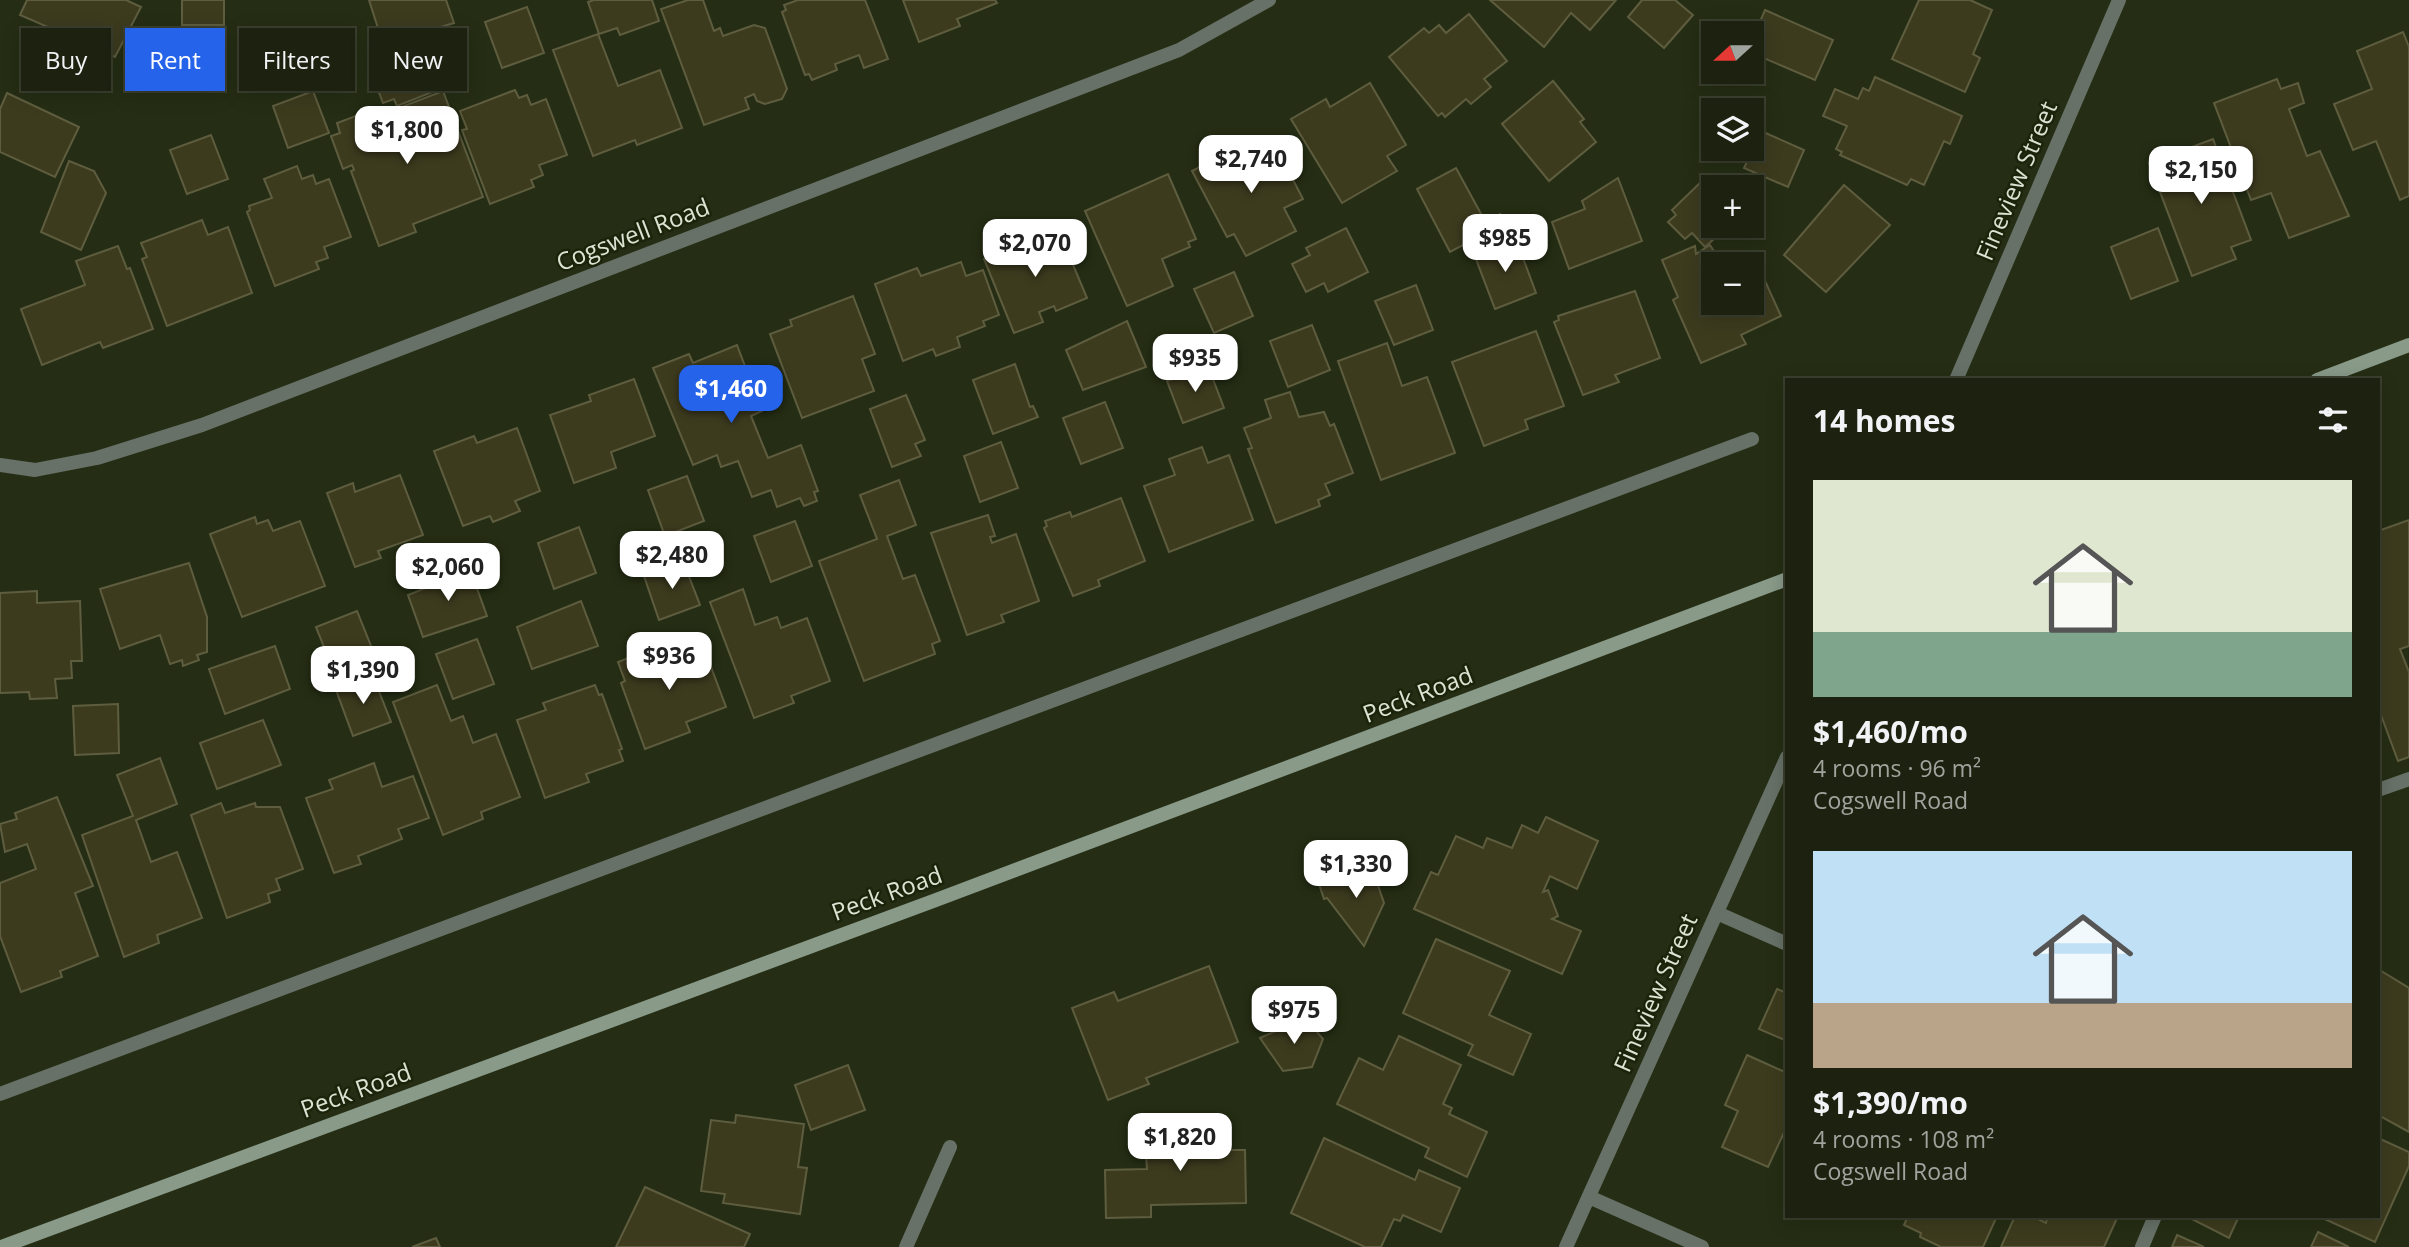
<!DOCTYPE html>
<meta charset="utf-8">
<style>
body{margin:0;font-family:"Open Sans",sans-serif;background:#252a18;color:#f1f3f6;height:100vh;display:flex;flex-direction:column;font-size:26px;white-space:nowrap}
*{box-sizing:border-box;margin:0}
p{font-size:23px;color:#a0a49e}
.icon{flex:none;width:38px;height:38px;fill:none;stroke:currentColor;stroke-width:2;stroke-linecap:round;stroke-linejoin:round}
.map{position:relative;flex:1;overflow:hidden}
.side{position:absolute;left:1785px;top:378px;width:595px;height:840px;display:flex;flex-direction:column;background:#1c220f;border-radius:0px;box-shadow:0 4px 18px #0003,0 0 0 2px #3a3f2f}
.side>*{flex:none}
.top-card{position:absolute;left:21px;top:28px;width:665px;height:63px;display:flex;gap:14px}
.needle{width:46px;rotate:249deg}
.buttons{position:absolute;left:1701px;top:21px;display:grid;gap:14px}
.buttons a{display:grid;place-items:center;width:63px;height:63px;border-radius:0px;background:#1c220f;box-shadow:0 4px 18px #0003,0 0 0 2px #3a3f2f;font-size:35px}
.price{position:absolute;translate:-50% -60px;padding:0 16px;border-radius:14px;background:#fff;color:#222;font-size:23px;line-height:46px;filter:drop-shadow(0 2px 4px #0008)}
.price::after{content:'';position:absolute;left:50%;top:42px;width:21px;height:16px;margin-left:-10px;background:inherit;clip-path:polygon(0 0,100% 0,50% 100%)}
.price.on{background:#2563eb;color:#fff}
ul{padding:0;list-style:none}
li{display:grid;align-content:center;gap:14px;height:371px;padding:0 28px}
li span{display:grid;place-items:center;height:217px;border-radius:0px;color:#555}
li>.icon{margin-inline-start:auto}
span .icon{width:126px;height:126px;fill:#fffc;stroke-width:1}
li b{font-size:30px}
h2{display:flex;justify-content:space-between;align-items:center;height:84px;padding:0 28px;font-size:30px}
.chip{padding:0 24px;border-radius:0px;background:#1c220f;box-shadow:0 4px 18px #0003,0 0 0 2px #3a3f2f;font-size:24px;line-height:63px}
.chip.on{background:#2563eb;color:#fff}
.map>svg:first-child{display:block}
.building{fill:#3d3b1e;stroke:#5f5d3f;stroke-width:2}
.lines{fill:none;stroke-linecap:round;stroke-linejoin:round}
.service{stroke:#677167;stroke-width:14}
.minor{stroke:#677167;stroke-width:14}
.tertiary{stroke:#677167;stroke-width:14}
.secondary{stroke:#899a89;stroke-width:14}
.labels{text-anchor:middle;stroke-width:5;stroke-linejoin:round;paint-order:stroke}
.street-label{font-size:24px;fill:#dde3d3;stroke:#1b240a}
</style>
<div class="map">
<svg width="2409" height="1247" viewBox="0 0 2409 1247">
<rect width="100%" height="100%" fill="#252e14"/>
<g class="building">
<path d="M 27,0 L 126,0 L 141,7 L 115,57 L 58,29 L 57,31 L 20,15 Z"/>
<rect x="182" y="0" width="42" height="25"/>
<path d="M 369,0 L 446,0 L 454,23 L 383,44 Z"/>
<path d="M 594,0 L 652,0 L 659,21 L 620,35 L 617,28 L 599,34 L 588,2 Z"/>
<path d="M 688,0 L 703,0 L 714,31 L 720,28 L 723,36 L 754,25 L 765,28 L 787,89 L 782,99 L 765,104 L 757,101 L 754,94 L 745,98 L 749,109 L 704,125 L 661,9 Z"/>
<path d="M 798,0 L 865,0 L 888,59 L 864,68 L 859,55 L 835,64 L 837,70 L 812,80 L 809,74 L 805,75 L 782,12 L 786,10 L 784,5 Z"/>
<path d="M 903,0 L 995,0 L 997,3 L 957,19 L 960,26 L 919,42 Z"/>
<path d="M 1490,0 L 1616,0 L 1590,30 L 1571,13 L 1544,47 Z"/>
<path d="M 1642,0 L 1675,0 L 1693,15 L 1664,48 L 1628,17 Z"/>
<path d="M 1919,0 L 1970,0 L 1992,10 L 1973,54 L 1980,58 L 1965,92 L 1892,59 Z"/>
<path d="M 527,7 L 544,53 L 502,68 L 485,22 Z"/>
<path d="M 1765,10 L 1833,40 L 1815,80 L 1752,53 L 1752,40 Z"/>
<path d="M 1469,14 L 1507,61 L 1484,79 L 1491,87 L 1471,104 L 1466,99 L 1445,117 L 1442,113 L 1438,116 L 1389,57 L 1424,28 L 1429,33 L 1439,25 L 1446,33 Z"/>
<path d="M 2403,32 L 2409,47 L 2409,196 L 2400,200 L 2376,141 L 2353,150 L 2334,104 L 2372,89 L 2357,51 Z"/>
<path d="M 598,34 L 618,86 L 660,70 L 682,128 L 637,145 L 635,140 L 593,156 L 553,50 Z"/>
<path d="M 422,45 L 440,89 L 397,106 L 394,99 L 383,103 L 369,66 Z"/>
<path d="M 1875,77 L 1962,116 L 1950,144 L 1944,141 L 1924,185 L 1911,179 L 1907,185 L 1840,155 L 1842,152 L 1836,149 L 1847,126 L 1823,116 L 1835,89 L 1858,99 L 1863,88 L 1869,91 Z"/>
<path d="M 2277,79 L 2281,89 L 2298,83 L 2304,103 L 2289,109 L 2307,156 L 2320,151 L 2349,216 L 2289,238 L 2271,193 L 2251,200 L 2214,103 Z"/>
<path d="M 1553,81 L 1584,119 L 1580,122 L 1596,142 L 1549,181 L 1502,124 Z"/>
<path d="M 1370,83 L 1406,145 L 1387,156 L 1397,171 L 1342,203 L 1291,119 L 1326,99 L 1330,107 Z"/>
<path d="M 515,90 L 519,98 L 527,95 L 531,105 L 546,99 L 567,155 L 539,165 L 543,175 L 531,180 L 534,187 L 490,204 L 462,130 L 467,129 L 460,111 Z"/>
<path d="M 313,91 L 329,133 L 288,148 L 273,106 Z"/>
<path d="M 443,91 L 483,197 L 413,224 L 416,232 L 379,246 L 351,171 L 354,170 L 352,165 L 343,169 L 331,136 L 340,133 L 337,123 L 377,108 L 383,125 L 408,115 L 404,106 Z"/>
<path d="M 7,93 L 79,127 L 55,177 L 0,152 L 0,109 Z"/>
<path d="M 1761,131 L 1804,150 L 1788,187 L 1744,168 Z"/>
<path d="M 211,135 L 228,179 L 187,194 L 170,150 Z"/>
<path d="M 1272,139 L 1303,199 L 1284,208 L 1296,231 L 1246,256 L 1234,234 L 1227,237 L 1192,171 L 1231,151 L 1235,158 Z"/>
<path d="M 2213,139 L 2251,240 L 2231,247 L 2236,259 L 2192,276 L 2149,163 Z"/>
<path d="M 69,161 L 94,171 L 106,193 L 81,250 L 41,232 Z"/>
<path d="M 297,166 L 302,179 L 313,175 L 316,184 L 329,179 L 351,237 L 324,247 L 328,258 L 316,262 L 319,269 L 275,286 L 247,212 L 250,210 L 249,206 L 272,198 L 264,179 Z"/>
<path d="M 1456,168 L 1486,223 L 1500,214 L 1512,233 L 1497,244 L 1489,231 L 1450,252 L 1417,189 Z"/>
<path d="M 1168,174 L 1196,239 L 1188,242 L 1190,247 L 1162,259 L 1173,286 L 1127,306 L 1085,211 Z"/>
<path d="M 1618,178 L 1642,241 L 1569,269 L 1552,222 L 1585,209 L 1582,201 Z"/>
<path d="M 1703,180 L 1713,191 L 1713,226 L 1728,226 L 1705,247 L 1692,233 L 1685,239 L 1668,222 L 1676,215 L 1672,210 Z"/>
<path d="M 1844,185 L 1890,225 L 1826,292 L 1784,255 Z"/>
<path d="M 202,220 L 208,235 L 228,227 L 252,293 L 167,326 L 142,259 L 147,257 L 141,243 Z"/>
<path d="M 1052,223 L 1055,231 L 1058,229 L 1087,298 L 1056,311 L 1054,306 L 1039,312 L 1043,322 L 1014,333 L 984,259 L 1043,234 L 1041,228 Z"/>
<path d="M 1346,228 L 1368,272 L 1328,292 L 1324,283 L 1306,292 L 1292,264 L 1310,255 L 1306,248 Z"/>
<path d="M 2158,228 L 2178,281 L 2131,299 L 2111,247 Z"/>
<path d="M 1516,239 L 1536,293 L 1495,309 L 1474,254 Z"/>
<path d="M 1710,245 L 1722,264 L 1713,264 L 1713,303 L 1752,303 L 1749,264 L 1756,261 L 1781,316 L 1741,335 L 1746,344 L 1701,363 L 1673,300 L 1678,297 L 1662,260 L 1695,246 L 1696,254 Z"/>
<path d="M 118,246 L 127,269 L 130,268 L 153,329 L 103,348 L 100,342 L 42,365 L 21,309 L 85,285 L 76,261 Z"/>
<path d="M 961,262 L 966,276 L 983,270 L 999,315 L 983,321 L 985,326 L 957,337 L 960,347 L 936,356 L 933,349 L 903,361 L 875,284 L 917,268 L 921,276 Z"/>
<path d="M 1234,272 L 1253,316 L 1214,333 L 1194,289 Z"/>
<path d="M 1416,285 L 1433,330 L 1394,345 L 1375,301 Z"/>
<path d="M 1635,291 L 1660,358 L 1615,375 L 1619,382 L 1583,395 L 1554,322 L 1559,320 L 1558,316 Z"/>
<path d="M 853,296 L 875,354 L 862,359 L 874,391 L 802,418 L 770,334 L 792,326 L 790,320 Z"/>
<path d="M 1127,321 L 1146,367 L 1083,390 L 1066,350 Z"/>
<path d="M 1312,325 L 1330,370 L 1288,387 L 1270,341 Z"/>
<path d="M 1536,331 L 1564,406 L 1525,420 L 1528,429 L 1484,446 L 1452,362 Z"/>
<path d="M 1387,343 L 1402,386 L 1427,377 L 1455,453 L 1381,480 L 1338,361 Z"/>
<path d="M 737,345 L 762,411 L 751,416 L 768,458 L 801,445 L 818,491 L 814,492 L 817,501 L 804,506 L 800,498 L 777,507 L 771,490 L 752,497 L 738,461 L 721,467 L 717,455 L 693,465 L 653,368 L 689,354 L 693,363 Z"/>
<path d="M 1015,364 L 1030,407 L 1033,406 L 1038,417 L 993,434 L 973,380 Z"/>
<path d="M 1208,366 L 1224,408 L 1183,423 L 1167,381 Z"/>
<path d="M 634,379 L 655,436 L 611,452 L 616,468 L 574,483 L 550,415 L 591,401 L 589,395 Z"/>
<path d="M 1290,392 L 1299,417 L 1324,412 L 1330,426 L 1334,424 L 1353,473 L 1325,484 L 1330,495 L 1318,500 L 1320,506 L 1276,523 L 1248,449 L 1252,448 L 1244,428 L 1271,418 L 1265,400 Z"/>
<path d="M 906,395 L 925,440 L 915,444 L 921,456 L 892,467 L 870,409 Z"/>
<path d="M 1105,402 L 1123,448 L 1081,464 L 1063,418 Z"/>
<path d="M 517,428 L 540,491 L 515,501 L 520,511 L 493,522 L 490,516 L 463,526 L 434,451 L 474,436 L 477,443 Z"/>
<path d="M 1001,442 L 1018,488 L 980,502 L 964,456 Z"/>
<path d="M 1202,447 L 1208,463 L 1229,455 L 1253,520 L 1169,552 L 1144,486 L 1175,475 L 1169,459 Z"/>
<path d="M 400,475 L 423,535 L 378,551 L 381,558 L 355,567 L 327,493 L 353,483 L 355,492 Z"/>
<path d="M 687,476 L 704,521 L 665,536 L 648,490 Z"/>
<path d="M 899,480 L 916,525 L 887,536 L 903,579 L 915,575 L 940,641 L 932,644 L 935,654 L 864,681 L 819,561 L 877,539 L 860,495 Z"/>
<path d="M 1121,498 L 1145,561 L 1098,580 L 1100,586 L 1073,596 L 1044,528 L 1047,526 L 1045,521 L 1070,512 L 1072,517 Z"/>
<path d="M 988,515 L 995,536 L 990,537 L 992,543 L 1016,534 L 1039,601 L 1001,615 L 1004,622 L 967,635 L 931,533 Z"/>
<path d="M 255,517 L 257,524 L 268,520 L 273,531 L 300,521 L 325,586 L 242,617 L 210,534 Z"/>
<path d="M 2409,520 L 2409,646 L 2400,649 L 2409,672 L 2409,757 L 2398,761 L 2378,707 L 2378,531 Z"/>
<path d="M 795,521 L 812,566 L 771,582 L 754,536 Z"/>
<path d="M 579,527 L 596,573 L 554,589 L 538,543 Z"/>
<path d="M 683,561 L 700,605 L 659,620 L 644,576 Z"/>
<path d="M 189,563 L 207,617 L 207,652 L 197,655 L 199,660 L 183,666 L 182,660 L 170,664 L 160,635 L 120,649 L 100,589 Z"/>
<path d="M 463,567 L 465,571 L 470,569 L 487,616 L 423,637 L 408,595 L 431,586 L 433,579 Z"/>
<path d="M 743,589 L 755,625 L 777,617 L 781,628 L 807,618 L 830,681 L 791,696 L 794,703 L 754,718 L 710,602 Z"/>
<path d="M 37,591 L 37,603 L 80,601 L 82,661 L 71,661 L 72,678 L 55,679 L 57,698 L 30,699 L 29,692 L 0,693 L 0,593 Z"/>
<path d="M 581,601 L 598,646 L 532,669 L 517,627 Z"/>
<path d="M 357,611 L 375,656 L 334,672 L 316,627 Z"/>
<path d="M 477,639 L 494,684 L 453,699 L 436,654 Z"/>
<path d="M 673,640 L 681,660 L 705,651 L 726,707 L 686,722 L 690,732 L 645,749 L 621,683 L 625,681 L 618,662 Z"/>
<path d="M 275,646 L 290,689 L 225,714 L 209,669 Z"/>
<path d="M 373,676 L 391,722 L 353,736 L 336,690 Z"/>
<path d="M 437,685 L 451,721 L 463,716 L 473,743 L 496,734 L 520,797 L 481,812 L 483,819 L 443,835 L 393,702 Z"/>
<path d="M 595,685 L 599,695 L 602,694 L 622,749 L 619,750 L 623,761 L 586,774 L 589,782 L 545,798 L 517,720 L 546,710 L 543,703 Z"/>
<path d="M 118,704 L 119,753 L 75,755 L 73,706 Z"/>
<path d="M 263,720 L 281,765 L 217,789 L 200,743 Z"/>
<path d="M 160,758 L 177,804 L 136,820 L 151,862 L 177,852 L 202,918 L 157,935 L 159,943 L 124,957 L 82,835 L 133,816 L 117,775 Z"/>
<path d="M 374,763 L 382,787 L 413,776 L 429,818 L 398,829 L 402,839 L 358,856 L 361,864 L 334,873 L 306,798 L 333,789 L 329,780 Z"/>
<path d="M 57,797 L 93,886 L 75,893 L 98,956 L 60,971 L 62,977 L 21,992 L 0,936 L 0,883 L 36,869 L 27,844 L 5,852 L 0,824 L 17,819 L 15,813 Z"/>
<path d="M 221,803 L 225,813 L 255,803 L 256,807 L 280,807 L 303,869 L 276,879 L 280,890 L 268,894 L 270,902 L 227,918 L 191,815 Z"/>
<path d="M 1546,817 L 1598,841 L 1577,889 L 1550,876 L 1543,892 L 1548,890 L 1558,916 L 1552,919 L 1581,931 L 1562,974 L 1414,909 L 1431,872 L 1438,875 L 1456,836 L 1483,848 L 1487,838 L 1512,848 L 1522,825 L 1538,833 Z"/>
<path d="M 1371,865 L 1384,903 L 1364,946 L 1327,898 L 1324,899 L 1319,884 Z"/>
<path d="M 1436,939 L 1510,971 L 1489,1015 L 1531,1034 L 1513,1075 L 1468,1055 L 1473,1045 L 1403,1013 Z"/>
<path d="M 1209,966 L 1238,1042 L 1146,1078 L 1149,1084 L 1108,1100 L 1072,1008 L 1114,992 L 1118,1001 Z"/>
<path d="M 2378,969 L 2409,988 L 2409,1132 L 2378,1115 Z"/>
<path d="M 1777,989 L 1787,993 L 1787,1041 L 1759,1029 Z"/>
<path d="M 1305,1018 L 1323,1039 L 1312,1067 L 1283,1071 L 1260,1038 Z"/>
<path d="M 1399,1036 L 1461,1065 L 1443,1104 L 1452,1108 L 1449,1114 L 1487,1132 L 1467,1177 L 1425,1157 L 1429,1148 L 1337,1104 L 1359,1058 L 1383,1070 Z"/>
<path d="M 1747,1055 L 1787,1073 L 1787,1126 L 1768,1167 L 1722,1147 L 1738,1111 L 1725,1105 Z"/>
<path d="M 848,1065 L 865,1110 L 811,1130 L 795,1085 Z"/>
<path d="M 736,1115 L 804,1124 L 798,1167 L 807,1168 L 800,1214 L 723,1203 L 725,1194 L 701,1191 L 711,1120 L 735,1123 Z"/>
<path d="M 1225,1123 L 1226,1150 L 1245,1150 L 1246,1203 L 1151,1205 L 1151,1217 L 1106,1218 L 1105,1170 L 1147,1169 L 1146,1156 L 1154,1156 L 1153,1125 Z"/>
<path d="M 1324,1138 L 1415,1180 L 1419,1170 L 1460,1188 L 1441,1232 L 1403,1215 L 1400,1221 L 1394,1219 L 1381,1247 L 1365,1247 L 1291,1213 Z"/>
<path d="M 2378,1138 L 2409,1152 L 2409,1166 L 2375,1242 L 2318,1216 L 2378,1216 Z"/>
<path d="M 645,1187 L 750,1234 L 744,1247 L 616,1247 Z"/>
<path d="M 1908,1216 L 1997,1216 L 1983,1247 L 1941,1247 L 1920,1237 L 1921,1233 L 1904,1225 Z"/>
<path d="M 2015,1216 L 2032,1216 L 2046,1223 L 2047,1218 L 2044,1216 L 2118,1216 L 2104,1247 L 2001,1247 Z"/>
<path d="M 2186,1216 L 2239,1216 L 2229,1238 Z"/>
<path d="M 2318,1232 L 2349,1247 L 2311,1247 Z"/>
<path d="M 2177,1235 L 2204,1247 L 2172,1247 Z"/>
<path d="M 436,1238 L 440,1247 L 412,1247 Z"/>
</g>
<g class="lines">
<g class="service">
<path d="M 2378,790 L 2409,779"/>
<path d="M 1717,913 L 1787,944"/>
<path d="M 0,1094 L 1752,439"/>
<path d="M 2142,1247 L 2155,1216"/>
</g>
<g class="minor">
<path d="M 0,465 L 35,470 L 97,458 L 202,425 L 1179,50 L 1269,0"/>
<path d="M 1589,1197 L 1702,1247"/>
<path d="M 906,1247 L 950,1147"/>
<path d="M 1566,1247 L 1787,757"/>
</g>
<path class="tertiary" d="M 1956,380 L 2119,0"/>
<g class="secondary">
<path d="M 2317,380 L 2409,345"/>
<path d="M 1,1247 L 936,900 L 1787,579"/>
</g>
</g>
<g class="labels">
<g class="street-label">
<text transform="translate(2017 181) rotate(-67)" y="8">Fineview Street</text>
<text transform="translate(633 235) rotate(-21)" y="8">Cogswell Road</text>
<text transform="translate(1418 695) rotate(-21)" y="8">Peck Road</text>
<text transform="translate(887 894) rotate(-20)" y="8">Peck Road</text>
<text transform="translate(1656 993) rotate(-66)" y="8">Fineview Street</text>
<text transform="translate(356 1091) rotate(-20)" y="8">Peck Road</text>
</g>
</g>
</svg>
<div class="buttons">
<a><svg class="needle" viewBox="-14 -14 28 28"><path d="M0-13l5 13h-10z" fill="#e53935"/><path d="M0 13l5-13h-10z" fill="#a0a49e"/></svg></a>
<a><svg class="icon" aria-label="layers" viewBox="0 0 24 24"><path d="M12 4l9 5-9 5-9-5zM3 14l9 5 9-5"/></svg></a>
<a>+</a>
<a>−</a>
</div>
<b class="price" style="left:407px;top:166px">$1,800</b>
<b class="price" style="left:1251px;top:195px">$2,740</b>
<b class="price" style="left:2201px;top:206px">$2,150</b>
<b class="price" style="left:1505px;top:274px">$985</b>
<b class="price" style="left:1035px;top:279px">$2,070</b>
<b class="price" style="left:1195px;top:394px">$935</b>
<b class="price on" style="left:731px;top:425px">$1,460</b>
<b class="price" style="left:672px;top:591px">$2,480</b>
<b class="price" style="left:448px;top:603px">$2,060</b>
<b class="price" style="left:669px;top:692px">$936</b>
<b class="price" style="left:363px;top:706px">$1,390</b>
<b class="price" style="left:1356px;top:900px">$1,330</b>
<b class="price" style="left:1294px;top:1046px">$975</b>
<b class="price" style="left:1180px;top:1173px">$1,820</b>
<div class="top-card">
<a class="chip">Buy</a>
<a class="chip on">Rent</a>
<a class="chip">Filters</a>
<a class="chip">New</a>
</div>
<section class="side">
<h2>14 homes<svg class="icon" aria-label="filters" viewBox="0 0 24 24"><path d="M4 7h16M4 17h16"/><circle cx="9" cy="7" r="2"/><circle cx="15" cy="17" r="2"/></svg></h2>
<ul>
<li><span style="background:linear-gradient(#dfe7d0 70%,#7fa58c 0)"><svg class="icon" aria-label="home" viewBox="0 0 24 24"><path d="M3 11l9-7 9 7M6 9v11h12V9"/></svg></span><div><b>$1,460/mo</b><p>4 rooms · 96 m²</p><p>Cogswell Road</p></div></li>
<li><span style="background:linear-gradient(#bfe0f5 70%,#b9a48a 0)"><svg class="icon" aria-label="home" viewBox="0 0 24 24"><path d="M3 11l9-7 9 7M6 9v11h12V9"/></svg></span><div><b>$1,390/mo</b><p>4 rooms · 108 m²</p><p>Cogswell Road</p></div></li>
</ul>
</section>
</div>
